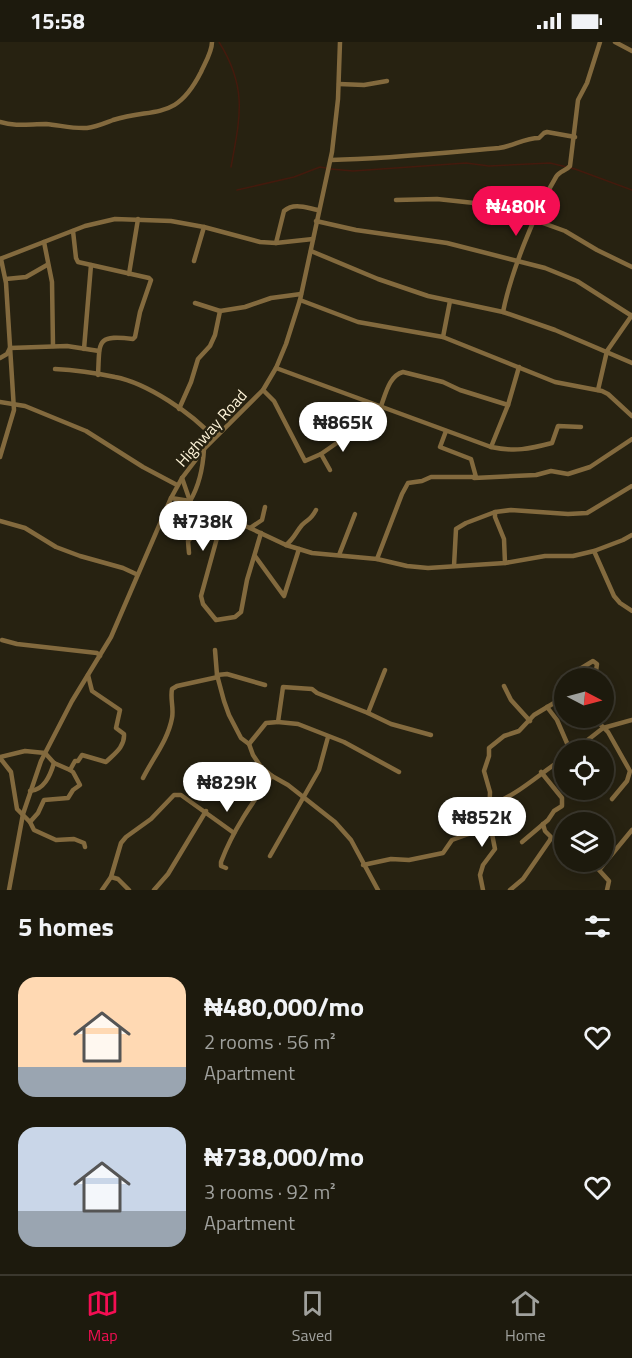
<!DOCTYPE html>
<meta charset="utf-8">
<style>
body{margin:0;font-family:"Titillium Web",sans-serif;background:#2a271b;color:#f1f3f6;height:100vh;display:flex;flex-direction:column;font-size:22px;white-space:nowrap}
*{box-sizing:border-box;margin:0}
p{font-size:20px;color:#a0a19d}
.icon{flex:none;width:33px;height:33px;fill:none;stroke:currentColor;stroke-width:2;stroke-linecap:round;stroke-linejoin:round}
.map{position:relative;height:848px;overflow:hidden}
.side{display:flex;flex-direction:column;background:#1d1a0d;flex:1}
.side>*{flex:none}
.needle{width:39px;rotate:96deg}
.controls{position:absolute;left:554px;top:626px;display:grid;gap:12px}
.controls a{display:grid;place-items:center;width:60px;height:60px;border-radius:50%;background:#1d1a0d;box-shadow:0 3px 15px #0003,0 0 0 2px #3b382e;font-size:30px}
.price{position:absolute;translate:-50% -51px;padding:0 14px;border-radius:21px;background:#fff;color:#222;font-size:20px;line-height:39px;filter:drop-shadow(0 2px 3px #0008)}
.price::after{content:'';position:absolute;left:50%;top:36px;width:18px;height:14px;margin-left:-9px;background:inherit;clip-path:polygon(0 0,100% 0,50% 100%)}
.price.selected{background:#f40e53;color:#fff}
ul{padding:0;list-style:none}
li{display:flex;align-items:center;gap:18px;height:150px;padding:0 18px}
li span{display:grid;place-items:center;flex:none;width:168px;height:120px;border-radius:18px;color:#555}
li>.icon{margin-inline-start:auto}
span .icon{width:72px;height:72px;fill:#fffc;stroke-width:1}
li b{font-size:26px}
h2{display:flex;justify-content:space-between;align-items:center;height:72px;padding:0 18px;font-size:26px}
.status{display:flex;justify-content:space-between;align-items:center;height:42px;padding:0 30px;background:#1d1a0d;direction:ltr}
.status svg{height:16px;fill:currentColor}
.dock{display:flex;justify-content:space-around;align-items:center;height:84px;border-top:2px solid #3b382e;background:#1d1a0d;font-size:16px;color:#a0a19d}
.dock a{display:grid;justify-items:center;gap:3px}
.dock .selected{color:#f40e53}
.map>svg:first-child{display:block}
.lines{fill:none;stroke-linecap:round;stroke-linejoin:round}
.stream{stroke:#441a0d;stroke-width:1.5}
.street{stroke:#836a3e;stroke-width:4.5}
.labels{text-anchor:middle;stroke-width:5;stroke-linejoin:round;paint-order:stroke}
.street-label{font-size:16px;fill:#fdf3d8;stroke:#272211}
</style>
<div class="status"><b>15:58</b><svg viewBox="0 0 49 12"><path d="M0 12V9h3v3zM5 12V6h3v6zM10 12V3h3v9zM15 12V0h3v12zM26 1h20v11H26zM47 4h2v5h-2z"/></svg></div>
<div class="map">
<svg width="632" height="848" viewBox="0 0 632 848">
<rect width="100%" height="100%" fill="#272211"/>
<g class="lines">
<g class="stream">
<path d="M 219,0 C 248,46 240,76 231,125"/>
<path d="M 331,127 L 353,129 L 466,121 L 489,124 L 550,121 L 575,127 L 632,148"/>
<path d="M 237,148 L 294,135 L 320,125 L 326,126"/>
</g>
<g class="street">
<path d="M 615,0 L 632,9"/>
<path d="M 339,42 L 364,43 L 387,39"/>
<path d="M 0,80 C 15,85 30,82 46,82 C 59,83 73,87 87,86 C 96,85 105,81 113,78 C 157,65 176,79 201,30 C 205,21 212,10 212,0"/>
<path d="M 331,118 C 387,117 443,111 499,106 C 513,104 525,96 539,96 L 544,91 L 547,90 L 575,95"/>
<path d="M 396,158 L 437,157 L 493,163 L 565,189 L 597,208 L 632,225"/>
<path d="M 316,179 L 356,188 L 447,201 L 545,226 L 577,239 L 632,274"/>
<path d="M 73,189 L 76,216 L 78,220 L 149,236 L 151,238 L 140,270 L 135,295 L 133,297 C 95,292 100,300 98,333"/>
<path d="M 44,200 L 52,240 L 53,304"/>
<path d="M 276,201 L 284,169 C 294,160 307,166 318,168"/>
<path d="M 311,209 L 378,237 L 428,254 L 503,270 L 555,288 L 632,321"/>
<path d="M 0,217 L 85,184 L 115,177 L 171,179 L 204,185 L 260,200 L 276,201 L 313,197"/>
<path d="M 194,219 L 204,185"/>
<path d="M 129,232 L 138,177"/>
<path d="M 6,237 L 26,235 L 47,223"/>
<path d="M 300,258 L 358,280 L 443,295 L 555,340 L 602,349 L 608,352 L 632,374"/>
<path d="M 195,261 L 220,269 L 245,265 L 271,256 L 301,252"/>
<path d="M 503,270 C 511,230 535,170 556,135 C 559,129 566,129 570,124 L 578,58 L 587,41 L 600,0"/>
<path d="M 443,295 L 450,259"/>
<path d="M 84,307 L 91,223"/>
<path d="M 0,316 L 7,312 L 10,306 L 67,304 L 99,309"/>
<path d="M 276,326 L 491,405 C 515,410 529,407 552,401 L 558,384 L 581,385"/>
<path d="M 55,327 C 75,328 96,331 115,335 C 147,341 193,372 214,396"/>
<path d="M 263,348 L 274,359 L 305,419 L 321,412 L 351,391"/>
<path d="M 598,348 L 607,309 L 632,273"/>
<path d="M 0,360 L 25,364 L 86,389 L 143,425 L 177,443"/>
<path d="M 381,364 C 386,351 389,334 403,330 L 443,340 L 460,348 L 508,363"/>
<path d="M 179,367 L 191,340 L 198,317 L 210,304 L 215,293 L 220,269"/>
<path d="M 491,405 L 508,363 L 519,325"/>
<path d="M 321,412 L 330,428"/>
<path d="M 0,415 L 14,368 L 6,241 L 1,217"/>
<path d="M 182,436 L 190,459 L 190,468 L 201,480 L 198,489 L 188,499 L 189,511"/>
<path d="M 474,436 L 536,433 L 551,429 L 568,432 L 590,425 L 632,397"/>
<path d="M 171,456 L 190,459 L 195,464 L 250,486 L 286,503 L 312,511 L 377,517 L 407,524 L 428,526 L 505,521 L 545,514 L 573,514 L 594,509 L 623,498 L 632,493"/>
<path d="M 190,459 C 199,444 203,425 204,407"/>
<path d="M 495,470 L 495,475 L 504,497 L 505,521"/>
<path d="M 225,477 L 217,496 L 201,554 L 203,562 L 216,578 L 235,575 L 241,570 L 247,538 L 261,491"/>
<path d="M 0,479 L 25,486 L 56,505 L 80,514 L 123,526 L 136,532"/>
<path d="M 250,486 L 262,478 L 265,465"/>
<path d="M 286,503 C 294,497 296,490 302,483 C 309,476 310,479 316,468"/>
<path d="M 594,509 L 614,554 L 620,561 L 632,569"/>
<path d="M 339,513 L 355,472"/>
<path d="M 255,514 L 284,554 L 299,507"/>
<path d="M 377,517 L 402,452 L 408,441 L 422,439 L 431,435 L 476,435 L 471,417 L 440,405 L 446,389"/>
<path d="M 454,524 L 456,487 L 466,481 L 495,470 L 511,468 L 568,472 L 587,471 L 632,444"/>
<path d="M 2,598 L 17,602 L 97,611 L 100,614"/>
<path d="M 215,608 L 217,633 L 224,659 L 229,673 L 241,696 L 249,702 L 253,713 L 261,725 L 272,734 L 288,743 L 335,780 L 351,798 L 378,848"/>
<path d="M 217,633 L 227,632 L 265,643"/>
<path d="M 574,636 L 575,630 L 593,619 L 597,622 L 595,636"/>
<path d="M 504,644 L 511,658 L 530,679"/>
<path d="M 547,665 L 557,678 L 570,708"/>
<path d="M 368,671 L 391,682 L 431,693"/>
<path d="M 598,675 L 599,681 L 608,690 L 630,729 L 627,739 L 612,757"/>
<path d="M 278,680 L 298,682 L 344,700 L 399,730"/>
<path d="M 249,702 L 266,681 L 278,680 L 283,645 L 312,647 L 317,651 L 368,671 L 385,628"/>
<path d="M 575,708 L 603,686 L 632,678"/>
<path d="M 0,715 L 25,709 L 45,711 L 54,721 L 70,728 L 75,719 L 78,719 L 82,713 L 106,720 C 114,712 125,705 124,692 L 116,686 L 120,668 L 92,649 L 88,633"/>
<path d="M 0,716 L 11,730 L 17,767 L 30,780 L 34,788 L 56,798 L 74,797 L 84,801 L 85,805"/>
<path d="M 209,728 L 215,729 L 256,755"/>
<path d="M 143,736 C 153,716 168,698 172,676 C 174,666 170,657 172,647 L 177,644 L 218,635"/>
<path d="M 30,749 C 44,748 50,734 54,721"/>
<path d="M 491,763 C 519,752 539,732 564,716"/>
<path d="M 30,780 L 38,771 L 44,758 L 68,756 L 73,748 L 80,743 L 73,730 L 70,728"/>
<path d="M 522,800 L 548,778 L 554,769 L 562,764 L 562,756 L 541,730"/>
<path d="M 270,814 L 319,728 L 328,695"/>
<path d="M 363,823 L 391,817 L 409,818 L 443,811 L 452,798 L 477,789 L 489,777"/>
<path d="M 226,826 L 221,824 L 221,820 C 233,788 252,761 272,734"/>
<path d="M 111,835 L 118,837 L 129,848"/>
<path d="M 9,848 L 23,772 L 41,719 L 72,659 L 111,595 L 171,456 L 182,436 L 204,407 L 263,348 L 276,326 L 286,302 L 300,258 L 332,110 L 338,57 L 340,0"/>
<path d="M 102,848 L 111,835 L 121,801 L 126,795 L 151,777 L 174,753 L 181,753 L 234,791"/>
<path d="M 154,848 L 168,832 L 206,769"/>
<path d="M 483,848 L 480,833 L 483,823 L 495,807 L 489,777 L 490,750 L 484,729 L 489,714 L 489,706 L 504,694 L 519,689 L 534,673 L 564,655"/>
<path d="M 510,848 L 523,837 L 550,798 L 551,795 L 545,789 L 543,782"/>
<path d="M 607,848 L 609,839 L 599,828 L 632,788"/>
</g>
</g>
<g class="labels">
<g class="street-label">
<text transform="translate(211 386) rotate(-48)" y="6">Highway Road</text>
</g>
</g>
</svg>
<div class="controls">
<a><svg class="needle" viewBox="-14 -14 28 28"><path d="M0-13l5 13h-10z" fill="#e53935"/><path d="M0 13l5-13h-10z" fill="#a0a19d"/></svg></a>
<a><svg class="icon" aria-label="locate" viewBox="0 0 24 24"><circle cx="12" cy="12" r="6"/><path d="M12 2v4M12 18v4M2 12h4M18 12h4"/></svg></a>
<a><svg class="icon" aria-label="layers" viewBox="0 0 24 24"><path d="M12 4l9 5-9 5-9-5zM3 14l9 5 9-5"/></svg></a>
</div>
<b class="price selected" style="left:516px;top:195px">₦480K</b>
<b class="price" style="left:343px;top:411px">₦865K</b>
<b class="price" style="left:203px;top:510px">₦738K</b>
<b class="price" style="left:227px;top:771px">₦829K</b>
<b class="price" style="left:482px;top:806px">₦852K</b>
</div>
<section class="side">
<h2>5 homes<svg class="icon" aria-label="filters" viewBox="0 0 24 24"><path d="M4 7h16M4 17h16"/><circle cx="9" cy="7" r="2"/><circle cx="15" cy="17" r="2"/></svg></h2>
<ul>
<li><span style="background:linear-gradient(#ffd9b3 75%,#9aa5b1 0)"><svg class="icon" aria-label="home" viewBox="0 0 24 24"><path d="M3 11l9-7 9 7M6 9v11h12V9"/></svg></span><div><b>₦480,000/mo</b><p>2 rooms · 56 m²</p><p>Apartment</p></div><svg class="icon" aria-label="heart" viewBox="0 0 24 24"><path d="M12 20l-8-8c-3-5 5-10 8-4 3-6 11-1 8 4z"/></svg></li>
<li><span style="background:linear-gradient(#c9d6e8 70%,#9aa5b1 0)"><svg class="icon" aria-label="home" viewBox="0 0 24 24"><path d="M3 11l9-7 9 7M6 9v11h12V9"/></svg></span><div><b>₦738,000/mo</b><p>3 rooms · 92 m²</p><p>Apartment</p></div><svg class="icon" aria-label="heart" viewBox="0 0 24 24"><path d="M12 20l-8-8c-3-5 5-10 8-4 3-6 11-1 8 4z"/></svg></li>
</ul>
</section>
<nav class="dock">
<a class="selected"><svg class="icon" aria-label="map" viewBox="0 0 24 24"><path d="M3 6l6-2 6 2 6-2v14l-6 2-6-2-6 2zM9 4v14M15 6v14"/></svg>Map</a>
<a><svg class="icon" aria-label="saved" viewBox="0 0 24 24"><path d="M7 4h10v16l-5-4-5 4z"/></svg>Saved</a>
<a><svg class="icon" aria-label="home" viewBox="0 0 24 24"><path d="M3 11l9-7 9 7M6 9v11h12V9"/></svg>Home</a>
</nav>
